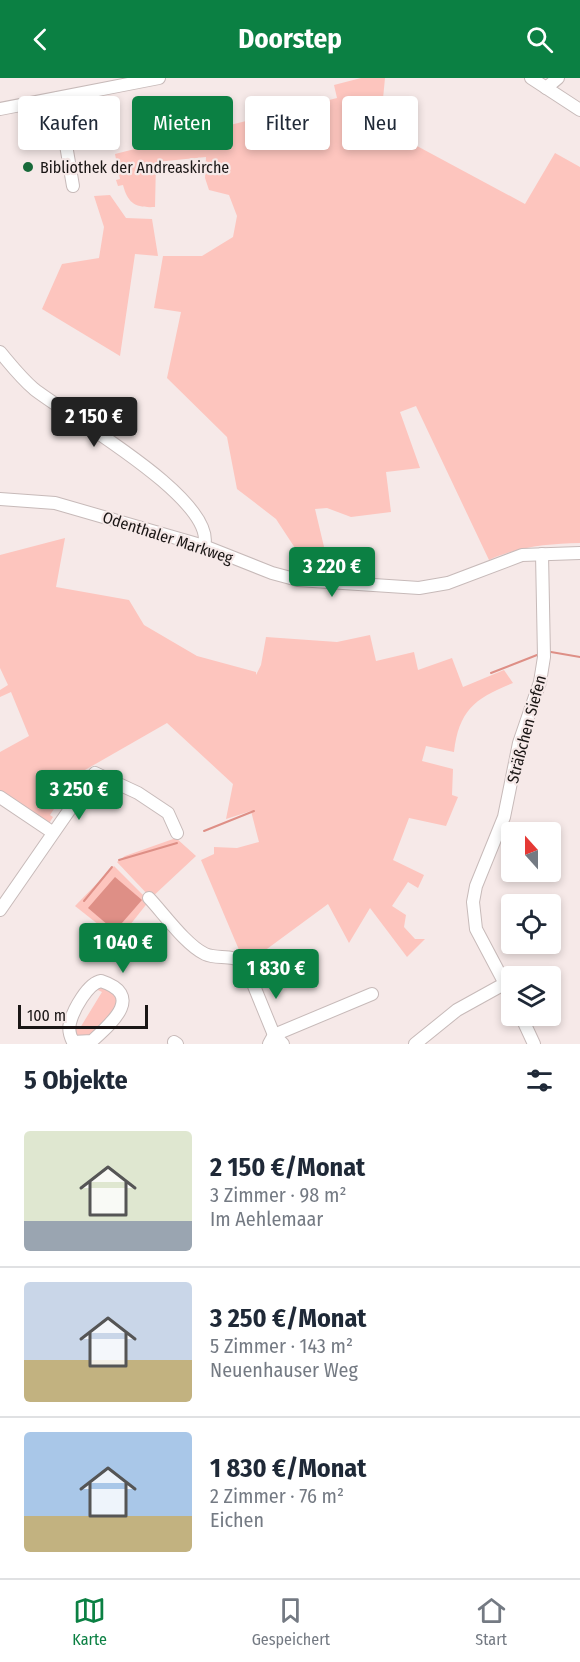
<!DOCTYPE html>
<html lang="de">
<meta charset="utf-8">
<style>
body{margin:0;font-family:"Fira Sans Condensed",sans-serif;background:#f6f6f7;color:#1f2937;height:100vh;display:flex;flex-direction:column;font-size:22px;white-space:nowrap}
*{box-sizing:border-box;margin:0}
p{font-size:20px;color:#747a83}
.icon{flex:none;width:33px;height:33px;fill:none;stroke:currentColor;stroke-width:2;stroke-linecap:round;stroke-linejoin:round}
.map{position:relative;height:966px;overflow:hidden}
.details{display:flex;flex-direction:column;background:#fff;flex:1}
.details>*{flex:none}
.guide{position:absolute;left:18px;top:18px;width:544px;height:54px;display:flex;gap:12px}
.needle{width:39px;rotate:339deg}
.fabs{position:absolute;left:501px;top:744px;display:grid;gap:12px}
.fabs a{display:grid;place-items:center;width:60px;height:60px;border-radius:6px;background:#fff;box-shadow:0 3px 9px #0003;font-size:30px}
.scale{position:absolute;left:18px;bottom:15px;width:130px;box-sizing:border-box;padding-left:6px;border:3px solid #1a1615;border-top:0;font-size:16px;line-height:21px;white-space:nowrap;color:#1a1615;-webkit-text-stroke:4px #f6e9e8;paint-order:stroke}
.price{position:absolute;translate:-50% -51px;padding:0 14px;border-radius:6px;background:#0b8043;color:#fff;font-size:20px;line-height:39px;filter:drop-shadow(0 2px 3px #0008)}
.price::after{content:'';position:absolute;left:50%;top:36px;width:18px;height:14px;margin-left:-9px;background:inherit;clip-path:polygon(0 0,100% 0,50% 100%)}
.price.selected{background:#222;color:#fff}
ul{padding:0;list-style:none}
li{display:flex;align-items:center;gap:18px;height:150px;padding:0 24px}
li+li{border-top:2px solid #e0e1e3}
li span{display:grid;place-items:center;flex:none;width:168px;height:120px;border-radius:6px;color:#555}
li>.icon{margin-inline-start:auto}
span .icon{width:72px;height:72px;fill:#fffc;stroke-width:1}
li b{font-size:26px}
h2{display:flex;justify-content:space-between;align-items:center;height:72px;padding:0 24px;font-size:26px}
.pill{padding:0 21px;border-radius:6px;background:#fff;box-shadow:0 3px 9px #0003;font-size:21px;line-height:54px}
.pill.selected{background:#0b8043;color:#fff}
header{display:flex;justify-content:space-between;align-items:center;height:78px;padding:0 24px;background:#0b8043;color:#fff;font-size:27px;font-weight:700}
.dock{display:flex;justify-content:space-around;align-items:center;height:84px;border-top:2px solid #e0e1e3;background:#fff;font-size:16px;color:#747a83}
.dock a{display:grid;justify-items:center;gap:3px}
.dock .selected{color:#0b8043}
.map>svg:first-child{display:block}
.green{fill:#fdc5be}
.water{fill:#de8f86}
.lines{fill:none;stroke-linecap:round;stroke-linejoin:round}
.stream{stroke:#de8f86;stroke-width:2}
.minor-casing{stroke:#c7bab9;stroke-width:14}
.minor{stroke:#fff;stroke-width:12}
.poi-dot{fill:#186939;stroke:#f6e9e8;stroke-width:2}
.labels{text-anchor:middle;stroke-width:4.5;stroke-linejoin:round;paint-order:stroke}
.poi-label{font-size:16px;fill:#1a1615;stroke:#f6e9e8;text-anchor:start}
.street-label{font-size:16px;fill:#1a1615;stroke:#f6e9e8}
</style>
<header><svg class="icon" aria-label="back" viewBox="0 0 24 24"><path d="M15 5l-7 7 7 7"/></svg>Doorstep<svg class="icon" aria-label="search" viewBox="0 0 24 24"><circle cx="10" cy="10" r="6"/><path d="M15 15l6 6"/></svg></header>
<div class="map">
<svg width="580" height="966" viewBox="0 0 580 966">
<rect width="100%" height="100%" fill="#f6e9e8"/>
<g class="green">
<path d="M 361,0 L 385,0 L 378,72 L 417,68 L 525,126 L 555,75 L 580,89 L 580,465 C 547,466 520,468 489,482 L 416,328 L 400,334 L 420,390 L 386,394 L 391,434 L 351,439 L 327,430 L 315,431 L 325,473 L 322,500 L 288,495 L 295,470 L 276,441 L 237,411 L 227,359 L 167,300 L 181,234 L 154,230 L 163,178 L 202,178 L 233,159 L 237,138 L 229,117 L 209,112 L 205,100 L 206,79 L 156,84 L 155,129 C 136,130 128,126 123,107 L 118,108 L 116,102 L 120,101 L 115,76 L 337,20 L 334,7 Z"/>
<path d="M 110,117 L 126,140 L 152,141 L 158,178 L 135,176 L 120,278 L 42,231 L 62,186 L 99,180 L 104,149 L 94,118 Z"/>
<path d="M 65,460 L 56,509 L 129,522 L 144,547 L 197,578 L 256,594 L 256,597 L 261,587 L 266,559 L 337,564 L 370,557 L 376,583 L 414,574 L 418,592 L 452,580 L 463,609 L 504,592 L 513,605 C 475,620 459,632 454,674 L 426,668 L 422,683 L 453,691 L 452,717 L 458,719 L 446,748 L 409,740 L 393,782 L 424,797 L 418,810 L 408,804 L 392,828 L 406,837 L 404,849 L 415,861 L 425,861 L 407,879 L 370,830 L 349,865 L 328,826 L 248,885 L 242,879 L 201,782 L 214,776 L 214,769 L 237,770 L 259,764 L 251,733 L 226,741 L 233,706 L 167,645 L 85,692 L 79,706 L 73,702 L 50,737 L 53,739 L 48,747 L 0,715 L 0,674 L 29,658 L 11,614 L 0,619 L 0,612 L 8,607 L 0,590 L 0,477 Z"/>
<path d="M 176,760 L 196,778 L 151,820 L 117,784 L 125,778 Z"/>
<path d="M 114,788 L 149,823 L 118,862 L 75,828 Z"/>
<path d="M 105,907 L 120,924 L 91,960 L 77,962 L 73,946 L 80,950 L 102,914 L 94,910 Z"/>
</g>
<path class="water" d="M 115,799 L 142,822 L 115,853 L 88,830 Z"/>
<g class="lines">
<g class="stream">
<path d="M 551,574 L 580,579"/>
<path d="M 491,595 L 537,577"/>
<path d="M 204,753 L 254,733"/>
<path d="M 119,782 L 177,765"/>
<path d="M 84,823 L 112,789"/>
</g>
<defs>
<g id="minor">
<path d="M 531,0 L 580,32"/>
<path d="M 546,10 L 558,0"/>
<path d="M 58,20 L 73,108"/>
<path d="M 0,31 L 159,0"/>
<path d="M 0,274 C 11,287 21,300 34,311 C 68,338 218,422 204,468"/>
<path d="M 0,421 L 55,425 L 204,468 L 272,495 L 298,502 L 419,510 L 448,505 L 522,477 L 580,475"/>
<path d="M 0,719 L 52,754"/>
<path d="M 149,820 C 164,836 186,867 205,876 C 218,882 232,875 245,886 L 274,957 L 283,966"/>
<path d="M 0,832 L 95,695 L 138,715 L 168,735 L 177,755"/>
<path d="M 101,903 C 144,917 113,944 92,963 L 73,964 C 70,958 68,952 70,945 C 73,932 88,905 101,903 Z"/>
<path d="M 512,919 L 476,851 L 473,824 L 476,808 L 504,739 L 519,665 L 540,604 L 544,579 L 542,476"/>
<path d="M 521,938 L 534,966"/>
<path d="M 174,964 L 177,966"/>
<path d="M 269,966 L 274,957 L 372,916"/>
<path d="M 415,966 L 457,932 L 504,906"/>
</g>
</defs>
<use href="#minor" class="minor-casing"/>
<use href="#minor" class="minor"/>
</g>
<circle class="poi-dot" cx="28" cy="89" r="6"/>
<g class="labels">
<g class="poi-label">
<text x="40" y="95">Bibliothek der Andreaskirche</text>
</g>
<g class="street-label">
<text transform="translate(168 459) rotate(18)" y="6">Odenthaler Markweg</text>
<text transform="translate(526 651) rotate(-75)" y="6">Sträßchen Siefen</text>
</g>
</g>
</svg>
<div class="fabs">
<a><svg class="needle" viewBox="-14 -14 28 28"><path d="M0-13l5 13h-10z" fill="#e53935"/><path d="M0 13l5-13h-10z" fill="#747a83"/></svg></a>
<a><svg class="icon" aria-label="locate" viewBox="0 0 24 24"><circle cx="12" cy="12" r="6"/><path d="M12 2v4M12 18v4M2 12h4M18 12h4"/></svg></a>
<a><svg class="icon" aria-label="layers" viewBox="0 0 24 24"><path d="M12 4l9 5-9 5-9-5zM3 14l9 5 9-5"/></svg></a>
</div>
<div class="scale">100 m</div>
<b class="price selected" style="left:94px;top:370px">2 150 €</b>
<b class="price" style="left:332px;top:520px">3 220 €</b>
<b class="price" style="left:79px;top:743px">3 250 €</b>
<b class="price" style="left:123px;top:896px">1 040 €</b>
<b class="price" style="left:276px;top:922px">1 830 €</b>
<div class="guide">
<a class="pill">Kaufen</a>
<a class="pill selected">Mieten</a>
<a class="pill">Filter</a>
<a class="pill">Neu</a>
</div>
</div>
<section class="details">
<h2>5 Objekte<svg class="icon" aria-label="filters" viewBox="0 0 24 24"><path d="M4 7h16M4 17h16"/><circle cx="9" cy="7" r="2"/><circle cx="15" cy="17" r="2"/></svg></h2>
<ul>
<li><span style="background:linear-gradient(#dfe7d0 75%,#9aa5b1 0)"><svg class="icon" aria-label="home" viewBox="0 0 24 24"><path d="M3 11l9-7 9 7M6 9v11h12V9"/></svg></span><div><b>2 150 €/Monat</b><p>3 Zimmer · 98 m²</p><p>Im Aehlemaar</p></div></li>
<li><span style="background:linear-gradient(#c9d6e8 65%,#c2b280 0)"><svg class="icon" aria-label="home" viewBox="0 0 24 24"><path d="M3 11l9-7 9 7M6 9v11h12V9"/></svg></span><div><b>3 250 €/Monat</b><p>5 Zimmer · 143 m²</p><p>Neuenhauser Weg</p></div></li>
<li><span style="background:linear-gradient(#a9c7e8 70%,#c2b280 0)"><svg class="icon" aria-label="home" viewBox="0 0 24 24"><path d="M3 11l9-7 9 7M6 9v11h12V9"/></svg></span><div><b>1 830 €/Monat</b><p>2 Zimmer · 76 m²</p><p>Eichen</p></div></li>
</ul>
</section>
<nav class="dock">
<a class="selected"><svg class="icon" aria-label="map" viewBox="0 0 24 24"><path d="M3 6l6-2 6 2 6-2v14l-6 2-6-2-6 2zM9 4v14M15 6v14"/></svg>Karte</a>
<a><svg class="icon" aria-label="saved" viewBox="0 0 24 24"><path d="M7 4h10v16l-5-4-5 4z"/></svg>Gespeichert</a>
<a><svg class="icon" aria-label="home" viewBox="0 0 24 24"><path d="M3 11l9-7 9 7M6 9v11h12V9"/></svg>Start</a>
</nav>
